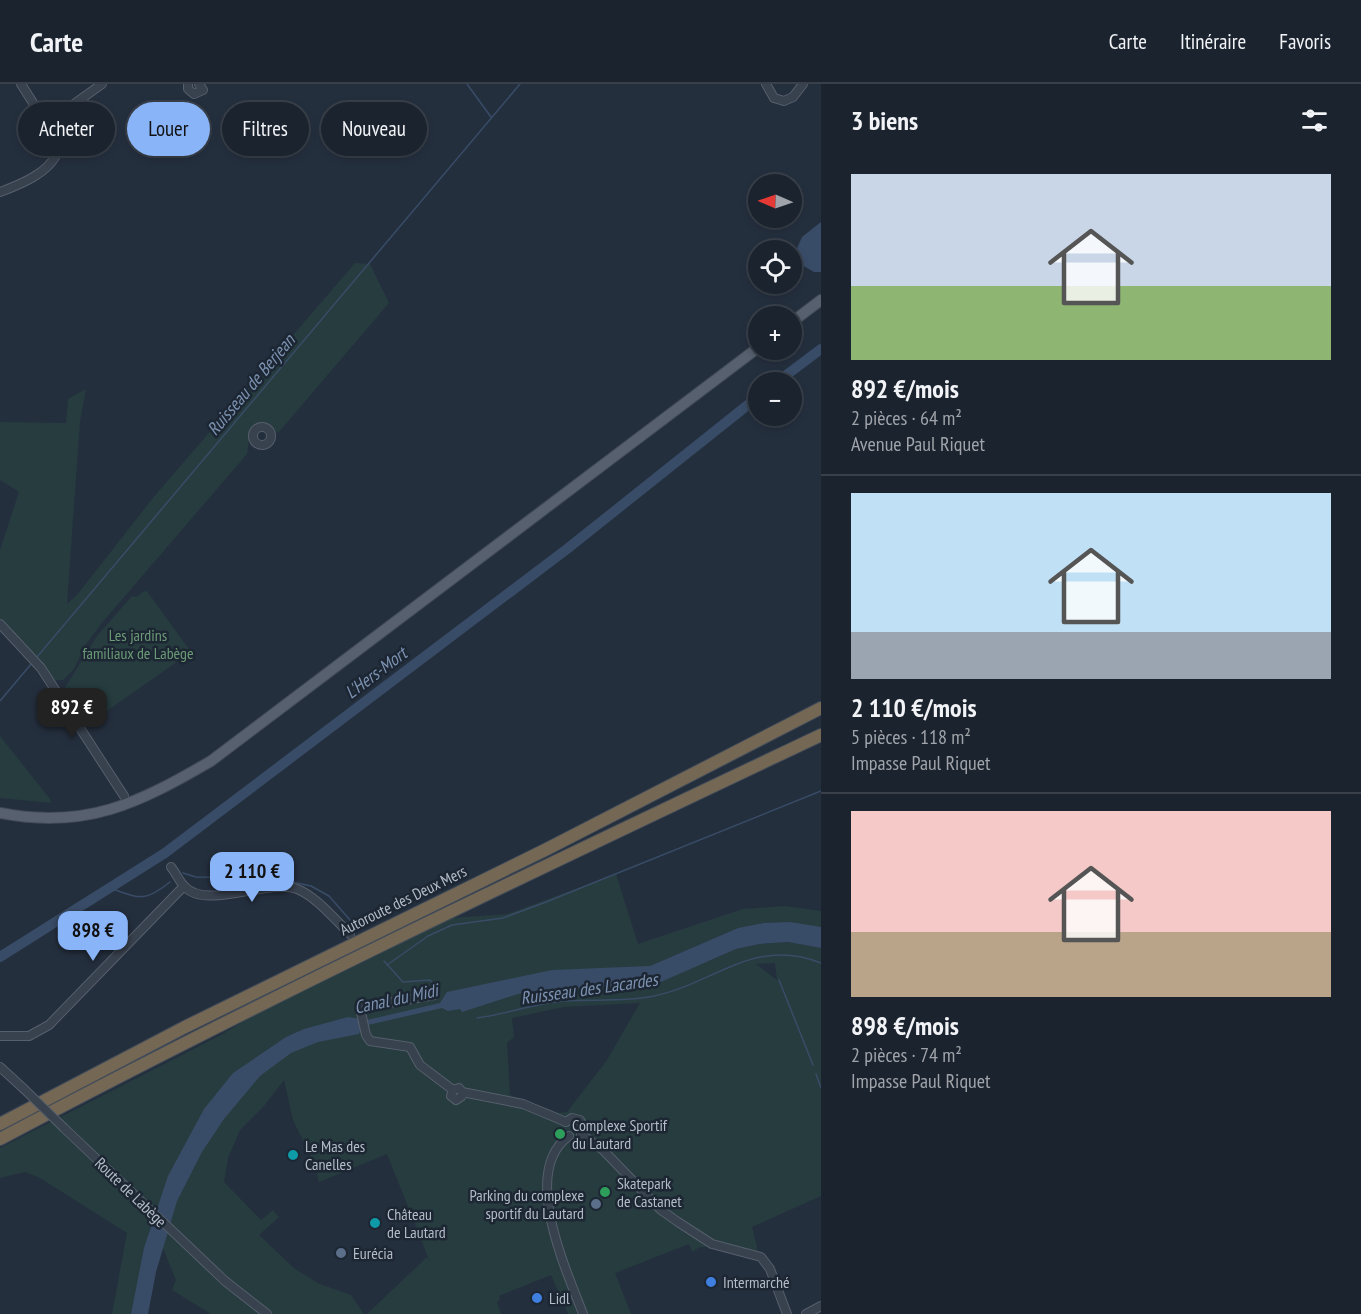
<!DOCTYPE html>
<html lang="fr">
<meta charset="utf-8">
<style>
body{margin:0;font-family:"PT Sans Narrow",sans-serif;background:#242b36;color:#f1f3f6;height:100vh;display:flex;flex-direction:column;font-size:22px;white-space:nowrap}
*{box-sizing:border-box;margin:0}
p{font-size:20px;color:#a0a4aa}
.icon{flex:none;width:33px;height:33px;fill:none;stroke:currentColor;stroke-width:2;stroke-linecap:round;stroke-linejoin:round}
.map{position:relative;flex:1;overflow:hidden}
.panel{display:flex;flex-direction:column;background:#1b232e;width:540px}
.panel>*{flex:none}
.guide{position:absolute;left:18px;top:18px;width:570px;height:54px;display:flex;gap:12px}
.needle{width:39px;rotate:272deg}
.buttons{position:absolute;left:748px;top:90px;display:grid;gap:12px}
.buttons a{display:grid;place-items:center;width:54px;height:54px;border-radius:50%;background:#1b232e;box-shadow:0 3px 9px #0003,0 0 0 2px #39404a;font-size:30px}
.price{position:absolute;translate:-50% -51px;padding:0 14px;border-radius:12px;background:#8ab4f8;color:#111;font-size:20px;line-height:39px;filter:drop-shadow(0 2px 3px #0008)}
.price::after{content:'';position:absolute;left:50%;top:36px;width:18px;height:14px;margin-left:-9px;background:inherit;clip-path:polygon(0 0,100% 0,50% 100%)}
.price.selected{background:#222;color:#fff}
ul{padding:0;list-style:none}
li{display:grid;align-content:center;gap:12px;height:318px;padding:0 30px}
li+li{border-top:2px solid #39404a}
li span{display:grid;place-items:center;height:186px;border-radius:0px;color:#555}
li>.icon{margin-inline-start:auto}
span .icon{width:108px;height:108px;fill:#fffc;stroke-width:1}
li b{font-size:26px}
h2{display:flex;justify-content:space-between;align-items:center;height:72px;padding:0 30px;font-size:26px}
.pill{padding:0 21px;border-radius:27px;background:#1b232e;box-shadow:0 3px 9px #0003,0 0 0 2px #39404a;font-size:21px;line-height:54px}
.pill.selected{background:#8ab4f8;color:#111}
header{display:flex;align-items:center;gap:36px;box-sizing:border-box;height:84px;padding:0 30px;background:#1b232e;border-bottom:2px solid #39404a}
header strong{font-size:28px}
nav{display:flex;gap:33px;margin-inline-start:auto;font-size:21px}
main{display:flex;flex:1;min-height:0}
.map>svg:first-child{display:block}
.green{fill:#263c3f;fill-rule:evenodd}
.water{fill:#394c67}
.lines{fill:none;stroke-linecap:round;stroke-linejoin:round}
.stream{stroke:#394c67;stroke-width:1.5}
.river{stroke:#394c67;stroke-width:10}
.minor-casing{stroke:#565f6c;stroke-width:10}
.major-casing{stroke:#414a57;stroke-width:12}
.highway-casing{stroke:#434c59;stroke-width:14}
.minor{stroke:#38414e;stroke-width:8}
.major{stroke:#56606e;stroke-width:10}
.highway{stroke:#746855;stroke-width:12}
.minor-bridge-casing{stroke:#565f6c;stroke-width:10;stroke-linecap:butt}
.minor-bridge{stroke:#38414e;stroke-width:8}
.leisure-dot{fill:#2e9e5b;stroke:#1d2633;stroke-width:2}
.culture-dot{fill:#0f9aa8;stroke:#1d2633;stroke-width:2}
.service-dot{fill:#5c6f8a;stroke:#1d2633;stroke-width:2}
.shop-dot{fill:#3f7fe0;stroke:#1d2633;stroke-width:2}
.labels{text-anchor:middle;stroke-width:5;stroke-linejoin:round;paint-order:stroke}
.park-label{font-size:16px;fill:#6b9a76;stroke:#1d2633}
.street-label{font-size:16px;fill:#b4bcc9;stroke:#1d2633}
.poi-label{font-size:16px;fill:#b4bcc9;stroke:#1d2633;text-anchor:start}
.water-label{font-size:18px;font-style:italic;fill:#7c92b1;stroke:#1d2633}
</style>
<header>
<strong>Carte</strong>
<nav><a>Carte</a><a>Itinéraire</a><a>Favoris</a></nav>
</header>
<main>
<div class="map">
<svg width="821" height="1230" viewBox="0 0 821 1230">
<rect width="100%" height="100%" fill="#242f3e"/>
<g class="green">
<path d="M 355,179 L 370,180 L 389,219 L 278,349 C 269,342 263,337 251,343 L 247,370 L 101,540 L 86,560 L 74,585 L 63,596 L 53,596 L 0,538 L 0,466 L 19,408 L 0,396 L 0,338 L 66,339 L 68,315 L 86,305 L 80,337 L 67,520 L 77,511 L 152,415 Z"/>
<path d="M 146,506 L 191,568 L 84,643 L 80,642 L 61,610 L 97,552 L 132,512 L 136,513 Z"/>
<path d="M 0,652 L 50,715 L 51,719 L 0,714 Z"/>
<path d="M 616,790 L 638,860 L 743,825 L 785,822 L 821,827 L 821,843 L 738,844 L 650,882 L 639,884 L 709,877 L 736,865 L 760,860 L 788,858 L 821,864 L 821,1112 L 752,1143 L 758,1167 L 723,1161 L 659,1129 L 711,1163 L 700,1163 L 692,1168 L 689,1160 L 615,1189 L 631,1230 L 585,1230 L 564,1166 L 557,1168 L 577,1230 L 568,1230 L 551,1191 L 499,1212 L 500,1216 L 497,1218 L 501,1230 L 367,1230 L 427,1173 L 430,1178 L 387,1070 L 319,1098 L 315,1081 L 293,1036 L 284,996 L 264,1022 L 240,1046 L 228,1074 L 224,1098 L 261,1136 L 273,1126 L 279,1133 L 259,1151 L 295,1185 L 320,1200 L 351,1211 L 364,1230 L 211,1230 L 172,1206 L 176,1196 L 152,1138 L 131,1230 L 112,1230 L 127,1149 L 40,1094 L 25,1088 L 0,1094 L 0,1064 L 221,951 L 284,913 L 361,879 L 451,834 L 507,830 ZM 775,879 L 777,896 L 756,880 ZM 640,919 L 607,976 L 567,1028 L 560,1029 L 510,1011 L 507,959 L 514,953 L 512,934 L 564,923 Z"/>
</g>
<g class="water">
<path d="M 821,138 L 821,188 L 814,188 L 800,180 L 795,169 L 802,153 Z"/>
<path d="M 790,838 L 821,843 L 821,864 L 788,858 L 760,860 L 736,865 L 654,901 L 549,905 L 518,910 L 462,928 L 460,925 L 448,927 L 442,924 L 368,941 L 361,944 L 359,950 L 318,958 L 291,969 L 260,992 L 224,1035 L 202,1068 L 177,1117 L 156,1188 L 148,1230 L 131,1230 L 144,1164 L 168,1092 L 204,1025 L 233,989 L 286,953 L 304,945 L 348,933 L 367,936 L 440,919 L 447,908 L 552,886 L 650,882 L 738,844 L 764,839 Z"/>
</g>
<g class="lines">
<g class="stream">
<path d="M 467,0 L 491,33"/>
<path d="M 37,573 L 520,0"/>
<path d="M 0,617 L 32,579"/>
<path d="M 183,789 L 196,793 L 274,794 L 311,802 L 329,812 L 357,844"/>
<path d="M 110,804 C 139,814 144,819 170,798"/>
<path d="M 384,877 L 403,898 L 430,896 L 436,903"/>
<path d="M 387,881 L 428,852 L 452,841 L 503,834 L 546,818 L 821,707"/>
<path d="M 779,896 L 813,981"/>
<path d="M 477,934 C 506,930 533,920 563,917 C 593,915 625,918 654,912 C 713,900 755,852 821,879"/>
<path d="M 816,990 L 821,1004"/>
</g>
<g class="river">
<path d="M 777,298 L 821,265"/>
<path d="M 0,873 L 165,769 L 567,465 L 759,312"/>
</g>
<defs>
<g id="minor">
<path d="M 188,0 L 188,5 L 194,10 L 203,6 L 199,0"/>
<path d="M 766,0 L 774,14 L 784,17 L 793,13 L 803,0"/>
<path d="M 46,40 L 102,0"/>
<path d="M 0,108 C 19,101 49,89 57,69 L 51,47 L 21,0"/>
<circle cx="262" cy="352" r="9"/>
<path d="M 0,540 L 41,584 L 124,712"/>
<path d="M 171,783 C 176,789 179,797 184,802 C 206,827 268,794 297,805 C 317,813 335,836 350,850"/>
<path d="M 434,911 L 360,924 L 366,951 L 370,957 L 410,963 L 420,981 L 453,1006"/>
<path d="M 0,952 L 29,952 L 49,941 L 184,802"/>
<path d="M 0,983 L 24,1005"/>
<path d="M 453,1006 L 459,1004 L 462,1008 L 523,1020 L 566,1038"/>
<path d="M 453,1006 L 451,1012 L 456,1016 L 462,1012 L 462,1008"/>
<path d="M 566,1038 L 572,1034 L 580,1036 L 583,1042 L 581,1050"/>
<path d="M 64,1044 L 225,1197 L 267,1230"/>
<path d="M 581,1050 L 603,1066 L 661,1126 L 678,1138 L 712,1160 L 761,1173 L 770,1185 L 787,1230"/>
<path d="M 569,1052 C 520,1087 566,1185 583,1230"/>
<path d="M 806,1230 L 821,1222"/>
</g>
<g id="major">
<path d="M 792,238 L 821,216"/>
<path d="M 0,729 C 86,746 139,719 211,677 L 759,263"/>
</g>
<g id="highway">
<path d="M 0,1040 L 185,943 L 547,765 L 821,624"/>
<path d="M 0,1055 C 269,912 545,782 821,651"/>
</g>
</defs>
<use href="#minor" class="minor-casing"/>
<use href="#major" class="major-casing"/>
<use href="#highway" class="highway-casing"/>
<use href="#minor" class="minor"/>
<use href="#major" class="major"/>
<use href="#highway" class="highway"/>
<defs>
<path id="minor-bridge" d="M 24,1005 L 64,1044"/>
</defs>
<use href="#minor-bridge" class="minor-bridge-casing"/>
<use href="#minor-bridge" class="minor-bridge"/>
</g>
<g class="leisure-dot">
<circle cx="560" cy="1050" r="6"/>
<circle cx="605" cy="1108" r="6"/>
</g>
<g class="culture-dot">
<circle cx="293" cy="1071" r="6"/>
<circle cx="375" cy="1139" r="6"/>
</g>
<g class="service-dot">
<circle cx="596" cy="1120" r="6"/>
<circle cx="341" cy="1169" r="6"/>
</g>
<g class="shop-dot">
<circle cx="711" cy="1198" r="6"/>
<circle cx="537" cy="1214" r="6"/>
</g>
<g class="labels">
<g class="park-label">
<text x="138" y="557">Les jardins<tspan x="138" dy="18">familiaux de Labège</tspan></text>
</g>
<g class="street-label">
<text transform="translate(403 816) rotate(-26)" y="6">Autoroute des Deux Mers</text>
<text transform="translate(131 1108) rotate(44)" y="6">Route de Labège</text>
</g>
<g class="poi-label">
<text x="572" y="1047">Complexe Sportif<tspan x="572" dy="18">du Lautard</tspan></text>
<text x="305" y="1068">Le Mas des<tspan x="305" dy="18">Canelles</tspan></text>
<text x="617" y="1105">Skatepark<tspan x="617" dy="18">de Castanet</tspan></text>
<text x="584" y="1117" text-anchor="end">Parking du complexe<tspan x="584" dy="18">sportif du Lautard</tspan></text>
<text x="387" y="1136">Château<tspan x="387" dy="18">de Lautard</tspan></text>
<text x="353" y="1175">Eurécia</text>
<text x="723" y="1204">Intermarché</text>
<text x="549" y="1220">Lidl</text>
</g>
<g class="water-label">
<text transform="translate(251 301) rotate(-50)" y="6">Ruisseau de Berjean</text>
<text transform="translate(376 589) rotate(-37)" y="6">L'Hers-Mort</text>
<text transform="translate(589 905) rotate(-8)" y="6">Ruisseau des Lacardes</text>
<text transform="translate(396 915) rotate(-12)" y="6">Canal du Midi</text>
</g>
</g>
</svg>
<div class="buttons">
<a><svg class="needle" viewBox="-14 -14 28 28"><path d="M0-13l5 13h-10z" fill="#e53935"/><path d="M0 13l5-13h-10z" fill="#a0a4aa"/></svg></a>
<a><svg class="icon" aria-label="locate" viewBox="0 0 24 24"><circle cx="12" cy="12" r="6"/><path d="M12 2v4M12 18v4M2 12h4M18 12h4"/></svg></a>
<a>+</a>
<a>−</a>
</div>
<b class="price selected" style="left:72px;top:655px">892 €</b>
<b class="price" style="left:252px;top:819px">2 110 €</b>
<b class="price" style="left:93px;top:878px">898 €</b>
<div class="guide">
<a class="pill">Acheter</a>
<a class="pill selected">Louer</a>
<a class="pill">Filtres</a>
<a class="pill">Nouveau</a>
</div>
</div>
<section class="panel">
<h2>3 biens<svg class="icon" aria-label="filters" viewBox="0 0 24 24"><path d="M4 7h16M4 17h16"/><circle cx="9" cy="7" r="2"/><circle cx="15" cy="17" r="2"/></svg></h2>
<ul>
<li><span style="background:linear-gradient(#c9d6e8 60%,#8fb573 0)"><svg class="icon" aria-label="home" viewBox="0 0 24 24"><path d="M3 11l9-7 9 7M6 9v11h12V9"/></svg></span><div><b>892 €/mois</b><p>2 pièces · 64 m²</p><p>Avenue Paul Riquet</p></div></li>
<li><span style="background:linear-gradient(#bfe0f5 75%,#9aa5b1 0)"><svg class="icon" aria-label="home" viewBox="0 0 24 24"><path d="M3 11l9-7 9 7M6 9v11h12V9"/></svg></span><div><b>2 110 €/mois</b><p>5 pièces · 118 m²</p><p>Impasse Paul Riquet</p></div></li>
<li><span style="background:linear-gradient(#f6c9c9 65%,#b9a48a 0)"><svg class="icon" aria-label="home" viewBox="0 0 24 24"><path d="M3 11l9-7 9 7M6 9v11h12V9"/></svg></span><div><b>898 €/mois</b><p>2 pièces · 74 m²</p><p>Impasse Paul Riquet</p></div></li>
</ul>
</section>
</main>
